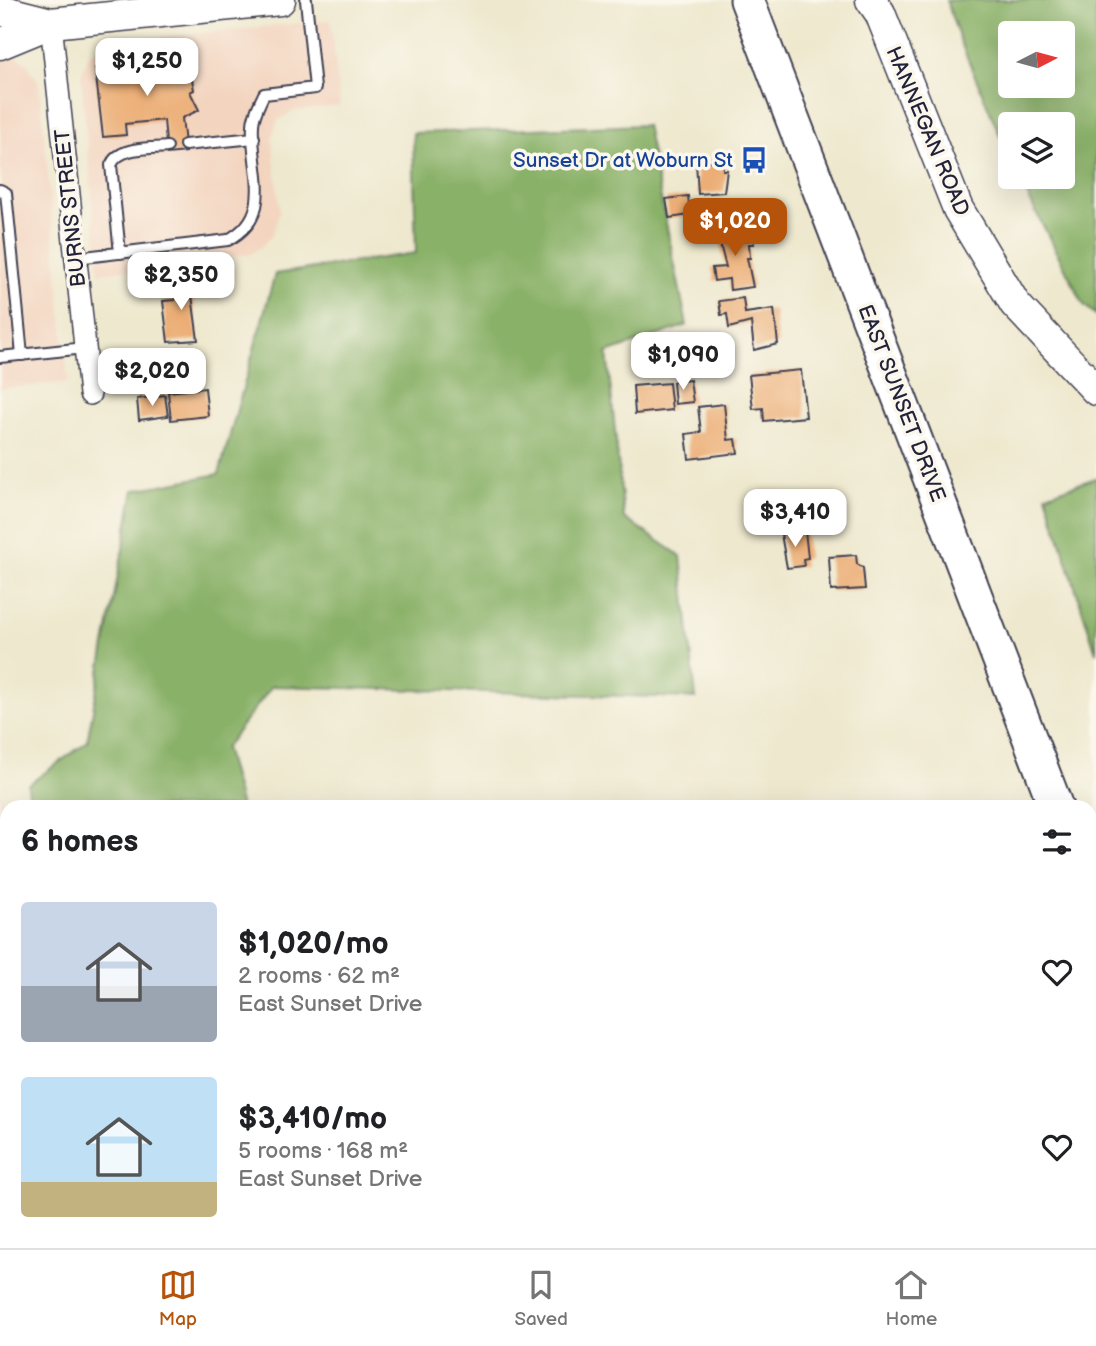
<!DOCTYPE html>
<meta charset="utf-8">
<style>
body{margin:0;font-family:"Balsamiq Sans",sans-serif;background:#f6f6f6;color:#202124;height:100vh;display:flex;flex-direction:column;font-size:26px;white-space:nowrap}
*{box-sizing:border-box;margin:0}
p{font-size:23px;color:#757577}
.icon{flex:none;width:38px;height:38px;fill:none;stroke:currentColor;stroke-width:2;stroke-linecap:round;stroke-linejoin:round}
.map{position:relative;flex:1;overflow:hidden}
.details{position:absolute;left:0px;top:800px;width:1097px;height:450px;display:flex;flex-direction:column;background:#fff;border-radius:21px 21px 0 0;box-shadow:0 7px 28px #0002}
.details>*{flex:none}
.needle{width:46px;rotate:84deg}
.buttons{position:absolute;left:998px;top:21px;display:grid;gap:14px}
.buttons a{display:grid;place-items:center;width:77px;height:77px;border-radius:7px;background:#fff;box-shadow:0 7px 28px #0002;font-size:35px}
.price{position:absolute;translate:-50% -60px;padding:0 16px;border-radius:14px;background:#fff;color:#222;font-size:23px;line-height:46px;filter:drop-shadow(0 2px 4px #0008)}
.price::after{content:'';position:absolute;left:50%;top:42px;width:21px;height:16px;margin-left:-10px;background:inherit;clip-path:polygon(0 0,100% 0,50% 100%)}
.price.on{background:#b45309;color:#fff}
ul{padding:0;list-style:none}
li{display:flex;align-items:center;gap:21px;height:175px;padding:0 21px}
li span{display:grid;place-items:center;flex:none;width:196px;height:140px;border-radius:7px;color:#555}
li>.icon{margin-inline-start:auto}
span .icon{width:84px;height:84px;fill:#fffc;stroke-width:1}
li b{font-size:30px}
h2{display:flex;justify-content:space-between;align-items:center;height:84px;padding:0 21px;font-size:30px}
.menu{display:flex;justify-content:space-around;align-items:center;height:98px;border-top:2px solid #e0e0e0;background:#fff;font-size:19px;color:#757577}
.menu a{display:grid;justify-items:center;gap:4px}
.menu .on{color:#b45309}
.map>svg:first-child{display:block}
.built{fill:#f3d4bf}
.green{fill:#acce77;stroke:#677859;stroke-width:2}
.forest{fill:#89b168;stroke:#566a52;stroke-width:2;fill-rule:evenodd}
.building{fill:#ecae76}
.lines{fill:none;stroke-linecap:round;stroke-linejoin:round}
.service-casing{stroke:#414051;stroke-width:14}
.minor-casing{stroke:#414051;stroke-width:24}
.secondary-casing{stroke:#414051;stroke-width:33}
.primary-casing{stroke:#414051;stroke-width:37}
.service{stroke:#fff;stroke-width:10}
.minor{stroke:#fff;stroke-width:21}
.secondary{stroke:#fff;stroke-width:30}
.primary{stroke:#fff;stroke-width:33}
.labels{text-anchor:middle;stroke-width:7;stroke-linejoin:round;paint-order:stroke}
.street-label{font-size:21px;fill:#22223b;stroke:#fbf7ec}
.transit-label{font-size:21px;fill:#164399;stroke:#fbf7ec;text-anchor:end}
</style>
<div class="map">
<svg width="1096" height="1248" viewBox="0 0 1096 1248">
<rect width="100%" height="100%" fill="#fbf7ec"/>
<filter id="ink" filterUnits="userSpaceOnUse"><feTurbulence type="fractalNoise" baseFrequency=".0143" numOctaves="2"/><feDisplacementMap in="SourceGraphic" scale="14" xChannelSelector="R" yChannelSelector="G"/><feConvolveMatrix kernelMatrix="1 2 1 2 8 2 1 2 1" color-interpolation-filters="sRGB"/></filter>
<filter id="wash" filterUnits="userSpaceOnUse"><feTurbulence type="fractalNoise" baseFrequency=".00686" numOctaves="4" result="noise"/><feDisplacementMap in="SourceGraphic" scale="28" xChannelSelector="R" yChannelSelector="G"/><feGaussianBlur stdDeviation="1.57" result="paint"/><feColorMatrix in="noise" values="0 0 0 0 0 0 0 0 0 0 0 0 0 0 0 0 0 1.4 0 .05"/><feComposite in="paint" operator="in"/></filter>
<g filter="url(#wash)">
<rect width="100%" height="100%" fill="#eee8ce"/>
<g class="built">
<path d="M 331,20 L 340,106 L 294,111 L 278,120 L 272,137 L 280,211 L 272,235 L 263,245 L 251,254 L 99,273 L 81,75 L 89,55 L 111,42 Z"/>
<path d="M 0,54 L 14,56 L 26,62 L 39,83 L 68,382 L 0,389 Z"/>
<path d="M 0,784 L 7,853 L 7,1242 L 37,1243 L 37,1248 L 0,1248 Z"/>
</g>
<path class="green" d="M 0,1011 L 7,1011 L 7,1242 L 37,1243 L 37,1248 L 0,1248 Z"/>
<g class="forest">
<path d="M 946,0 L 1096,0 L 1096,315 L 1084,305 L 1018,177 L 1062,177 L 1062,124 L 1010,124 L 1010,159 L 961,43 ZM 1062,33 L 1062,86 L 1010,86 L 1010,33 Z"/>
<path d="M 646,125 L 687,325 L 607,353 L 624,518 L 681,556 L 696,698 L 272,686 L 225,748 L 241,807 L 30,807 L 28,785 L 87,742 L 134,490 L 219,474 L 275,274 L 416,253 L 413,133 Z"/>
<path d="M 1096,478 L 1096,653 L 1046,495 Z"/>
<path d="M 37,1243 L 37,1242 L 274,1243 L 271,1248 L 37,1248 Z"/>
</g>
<g id="blocks">
<g class="building">
<path d="M 188,58 L 194,90 L 190,92 L 199,110 L 182,118 L 186,152 L 167,154 L 164,120 L 125,124 L 126,135 L 103,137 L 95,68 Z"/>
<path d="M 722,160 L 723,170 L 727,170 L 724,192 L 698,194 L 696,162 Z"/>
<path d="M 688,196 L 690,215 L 669,218 L 666,199 Z"/>
<path d="M 713,206 L 715,219 L 693,222 L 692,209 Z"/>
<path d="M 747,226 L 748,238 L 753,237 L 754,244 L 749,244 L 750,258 L 747,258 L 753,287 L 730,290 L 729,279 L 714,281 L 712,268 L 726,267 L 721,248 L 721,229 Z"/>
<path d="M 189,273 L 198,340 L 168,342 L 163,301 L 175,300 L 172,275 Z"/>
<path d="M 743,298 L 745,313 L 774,309 L 778,344 L 754,350 L 751,322 L 729,328 L 727,314 L 721,315 L 719,301 Z"/>
<path d="M 801,370 L 806,417 L 764,421 L 763,408 L 753,409 L 749,375 Z"/>
<path d="M 690,380 L 693,402 L 675,404 L 673,382 Z"/>
<path d="M 669,383 L 672,410 L 635,414 L 633,386 Z"/>
<path d="M 205,388 L 208,416 L 171,420 L 168,392 Z"/>
<path d="M 165,395 L 168,416 L 139,420 L 137,399 Z"/>
<path d="M 724,404 L 728,440 L 736,439 L 738,453 L 689,459 L 686,434 L 701,432 L 698,407 Z"/>
<path d="M 805,531 L 808,558 L 803,559 L 804,566 L 787,568 L 781,534 Z"/>
<path d="M 856,555 L 857,564 L 863,568 L 865,589 L 831,591 L 829,557 Z"/>
<path d="M 1090,1101 L 1096,1110 L 1090,1116 Z"/>
<path d="M 1092,1123 L 1096,1127 L 1096,1187 L 1090,1180 Z"/>
<path d="M 1042,1242 L 1058,1242 L 1052,1248 Z"/>
</g>
</g>
</g>
<g filter="url(#ink)">
<use href="#blocks" fill-opacity="0" stroke="#414051" stroke-width="2"/>
<g class="lines">
<defs>
<g id="service">
<path d="M 185,145 L 254,138"/>
<path d="M 0,190 L 6,193 L 22,355"/>
<path d="M 120,253 L 111,165 C 119,146 149,149 167,147"/>
<path d="M 76,258 L 228,240 C 277,214 250,168 253,125 C 253,115 260,103 264,94 L 315,88 L 306,0"/>
<path d="M 0,357 L 85,348"/>
</g>
<path id="minor" d="M 51,23 L 90,394"/>
<g id="secondary">
<path d="M 871,0 L 880,13 L 958,209 L 1015,304 L 1096,390"/>
<path d="M 0,10 L 51,23"/>
<path d="M 0,44 L 51,23 L 280,0"/>
</g>
<g id="primary">
<path d="M 747,0 L 1056,807"/>
<path d="M 1090,880 L 1096,892"/>
</g>
</defs>
<use href="#service" class="service-casing"/>
<use href="#minor" class="minor-casing"/>
<use href="#secondary" class="secondary-casing"/>
<use href="#primary" class="primary-casing"/>
<use href="#service" class="service"/>
<use href="#minor" class="minor"/>
<use href="#secondary" class="secondary"/>
<use href="#primary" class="primary"/>
</g>
</g>
<defs>
<symbol id="bus-bare" viewBox="-9 -9 18 18"><path d="M-5-6H5V4H4V6H2V4H-2V6H-4V4H-5ZM-3.5-4V0h7V-4ZM-3.5 1.2v1.5H-2V1.2ZM2 1.2v1.5H3.5V1.2Z" fill="#1a4fb4" stroke="#fbf7ec" stroke-width="2.5" paint-order="stroke"/></symbol>
</defs>
<g fill-rule="evenodd">
<use href="#bus-bare" x="735" y="141" width="38" height="38"/>
</g>
<g class="labels">
<g class="street-label">
<text transform="translate(928 131) rotate(67)" y="7">HANNEGAN ROAD</text>
<text transform="translate(70 208) rotate(-96)" y="7">BURNS STREET</text>
<text transform="translate(902 403) rotate(69)" y="7">EAST SUNSET DRIVE</text>
</g>
<g class="transit-label">
<text x="733" y="167">Sunset Dr at Woburn St</text>
</g>
</g>
</svg>
<div class="buttons">
<a><svg class="needle" viewBox="-14 -14 28 28"><path d="M0-13l5 13h-10z" fill="#e53935"/><path d="M0 13l5-13h-10z" fill="#757577"/></svg></a>
<a><svg class="icon" aria-label="layers" viewBox="0 0 24 24"><path d="M12 4l9 5-9 5-9-5zM3 14l9 5 9-5"/></svg></a>
</div>
<b class="price" style="left:147px;top:98px">$1,250</b>
<b class="price on" style="left:735px;top:258px">$1,020</b>
<b class="price" style="left:181px;top:312px">$2,350</b>
<b class="price" style="left:683px;top:392px">$1,090</b>
<b class="price" style="left:152px;top:408px">$2,020</b>
<b class="price" style="left:795px;top:549px">$3,410</b>
<section class="details">
<h2>6 homes<svg class="icon" aria-label="filters" viewBox="0 0 24 24"><path d="M4 7h16M4 17h16"/><circle cx="9" cy="7" r="2"/><circle cx="15" cy="17" r="2"/></svg></h2>
<ul>
<li><span style="background:linear-gradient(#c9d6e8 60%,#9aa5b1 0)"><svg class="icon" aria-label="home" viewBox="0 0 24 24"><path d="M3 11l9-7 9 7M6 9v11h12V9"/></svg></span><div><b>$1,020/mo</b><p>2 rooms · 62 m²</p><p>East Sunset Drive</p></div><svg class="icon" aria-label="heart" viewBox="0 0 24 24"><path d="M12 20l-8-8c-3-5 5-10 8-4 3-6 11-1 8 4z"/></svg></li>
<li><span style="background:linear-gradient(#bfe0f5 75%,#c2b280 0)"><svg class="icon" aria-label="home" viewBox="0 0 24 24"><path d="M3 11l9-7 9 7M6 9v11h12V9"/></svg></span><div><b>$3,410/mo</b><p>5 rooms · 168 m²</p><p>East Sunset Drive</p></div><svg class="icon" aria-label="heart" viewBox="0 0 24 24"><path d="M12 20l-8-8c-3-5 5-10 8-4 3-6 11-1 8 4z"/></svg></li>
</ul>
</section>
</div>
<nav class="menu">
<a class="on"><svg class="icon" aria-label="map" viewBox="0 0 24 24"><path d="M3 6l6-2 6 2 6-2v14l-6 2-6-2-6 2zM9 4v14M15 6v14"/></svg>Map</a>
<a><svg class="icon" aria-label="saved" viewBox="0 0 24 24"><path d="M7 4h10v16l-5-4-5 4z"/></svg>Saved</a>
<a><svg class="icon" aria-label="home" viewBox="0 0 24 24"><path d="M3 11l9-7 9 7M6 9v11h12V9"/></svg>Home</a>
</nav>
